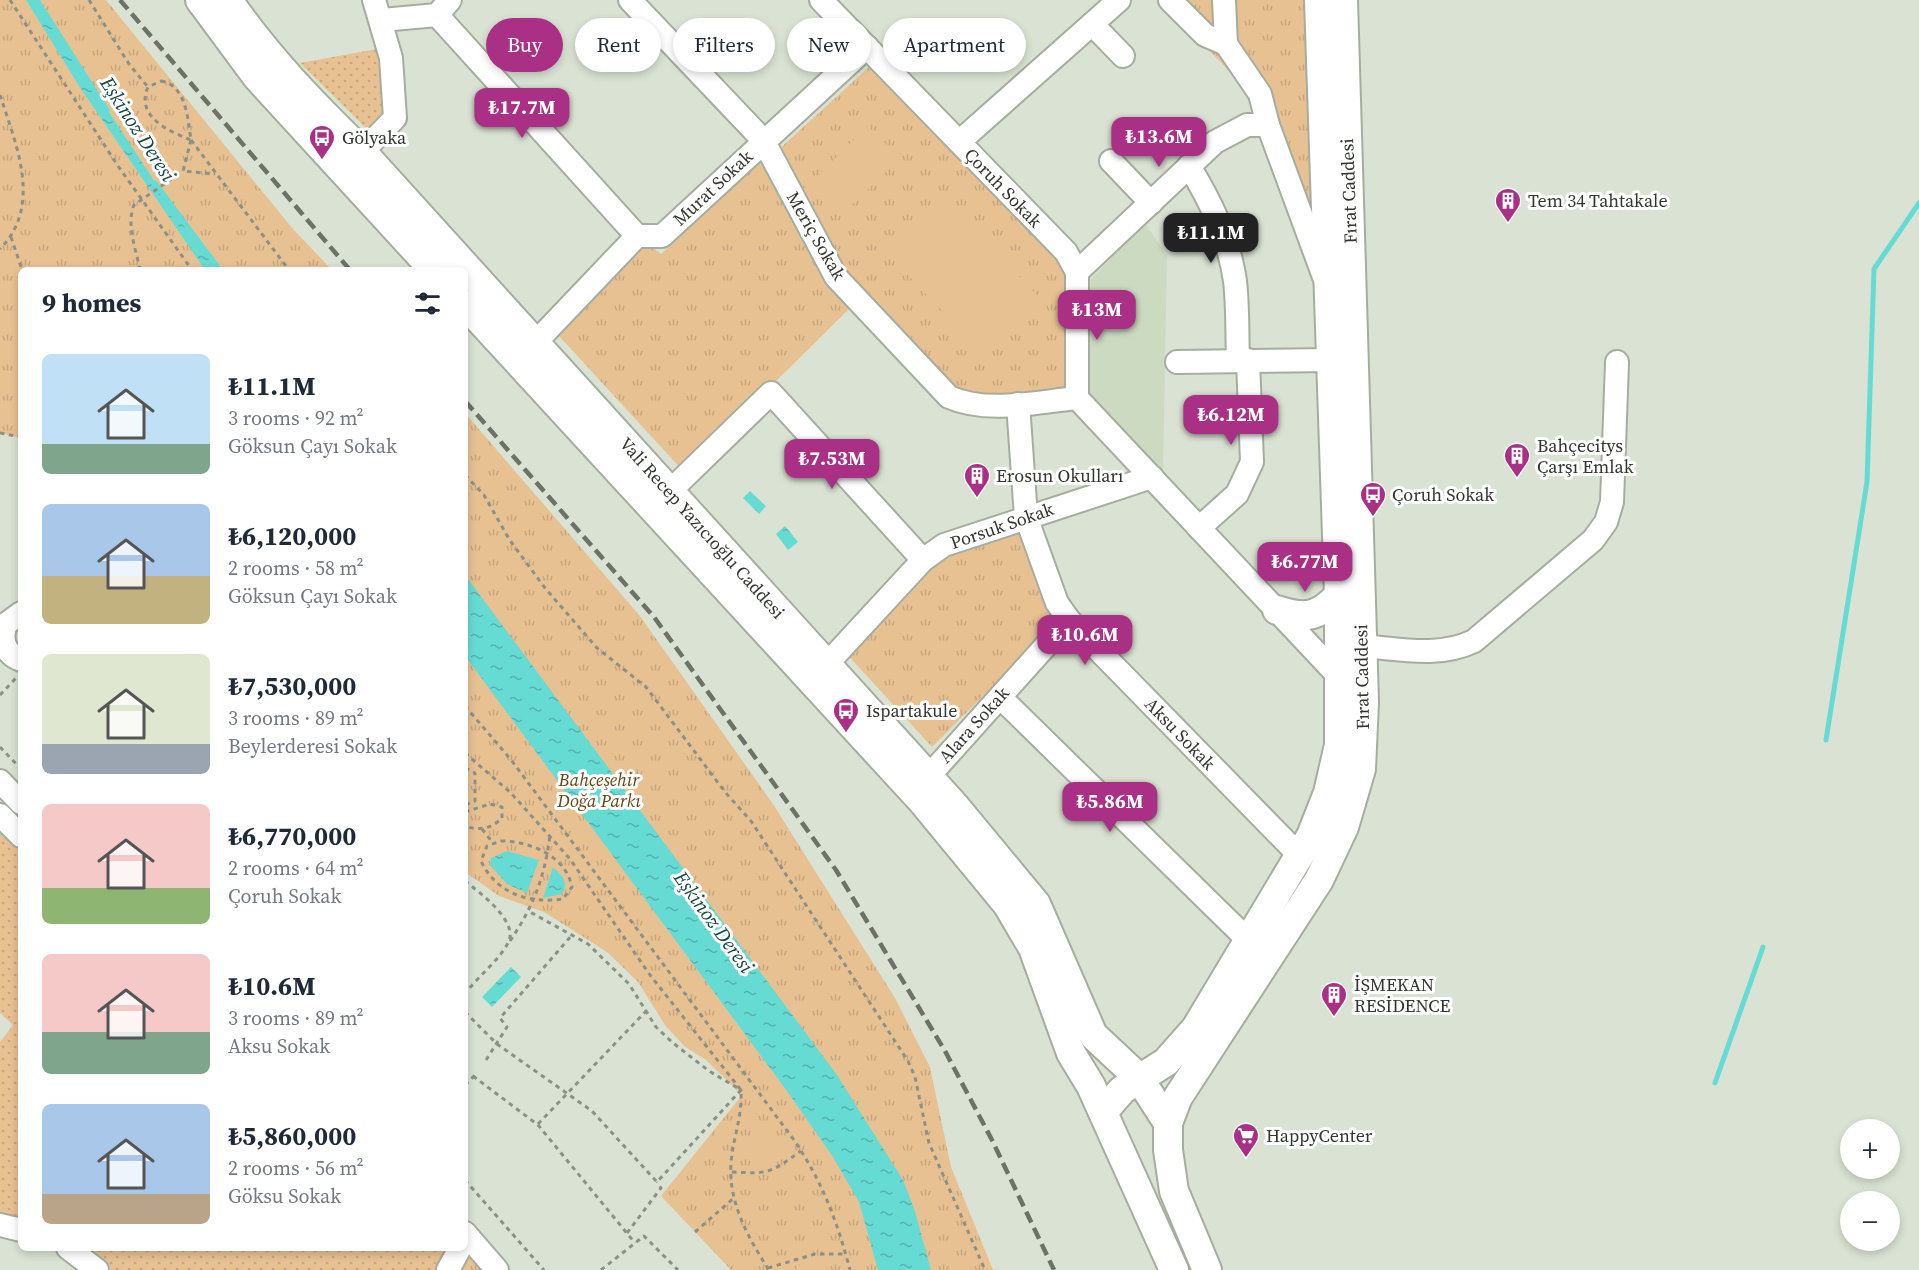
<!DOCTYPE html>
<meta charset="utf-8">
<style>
body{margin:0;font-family:"Source Serif 4",serif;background:#f6f6f7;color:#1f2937;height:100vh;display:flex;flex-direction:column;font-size:22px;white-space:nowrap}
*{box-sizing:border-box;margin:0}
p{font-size:20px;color:#747a83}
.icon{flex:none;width:33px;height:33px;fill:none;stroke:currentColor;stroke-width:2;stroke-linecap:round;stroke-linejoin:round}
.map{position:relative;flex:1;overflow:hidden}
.side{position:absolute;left:18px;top:267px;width:450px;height:984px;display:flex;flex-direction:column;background:#fff;border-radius:9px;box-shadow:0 3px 9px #0003}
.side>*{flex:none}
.top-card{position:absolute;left:486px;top:18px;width:570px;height:54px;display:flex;gap:12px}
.controls{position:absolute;left:1840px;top:1119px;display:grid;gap:12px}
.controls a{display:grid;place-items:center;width:60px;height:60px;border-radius:50%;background:#fff;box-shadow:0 3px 9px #0003;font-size:30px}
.price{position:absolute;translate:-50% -51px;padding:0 14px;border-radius:12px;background:#aa3085;color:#fff;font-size:20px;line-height:39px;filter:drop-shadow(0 2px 3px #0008)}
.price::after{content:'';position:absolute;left:50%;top:36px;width:18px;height:14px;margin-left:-9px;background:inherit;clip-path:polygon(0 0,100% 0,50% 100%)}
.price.selected{background:#222;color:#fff}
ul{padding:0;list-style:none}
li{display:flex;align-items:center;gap:18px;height:150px;padding:0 24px}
li span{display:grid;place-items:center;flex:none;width:168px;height:120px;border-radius:9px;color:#555}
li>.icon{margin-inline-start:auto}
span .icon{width:72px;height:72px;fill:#fffc;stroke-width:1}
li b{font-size:26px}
h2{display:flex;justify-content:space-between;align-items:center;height:72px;padding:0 24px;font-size:26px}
.pill{padding:0 21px;border-radius:27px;background:#fff;box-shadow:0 3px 9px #0003;font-size:21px;line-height:54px}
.pill.selected{background:#aa3085;color:#fff}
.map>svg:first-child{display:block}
.built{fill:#cddac2}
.grass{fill:url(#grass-dots)}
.park{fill:url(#park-tufts)}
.garden{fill:#e8c192}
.water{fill:url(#water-ripples)}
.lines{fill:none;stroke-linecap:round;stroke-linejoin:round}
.stream{stroke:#66dbd4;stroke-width:5}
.minor-casing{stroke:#a5ae9e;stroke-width:26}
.major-casing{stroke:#a5ae9e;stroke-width:32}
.path{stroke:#8b9186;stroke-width:3;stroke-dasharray:4.5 4.5;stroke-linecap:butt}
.minor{stroke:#fff;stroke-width:22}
.major{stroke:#fff;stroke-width:28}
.rail{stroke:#6c7267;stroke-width:4.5;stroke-dasharray:12 6;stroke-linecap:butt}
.labels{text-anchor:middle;stroke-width:6;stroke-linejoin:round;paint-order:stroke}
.poi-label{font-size:18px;fill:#32362f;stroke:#fff;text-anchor:start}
.street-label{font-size:18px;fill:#32362f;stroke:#fff}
.park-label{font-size:18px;font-style:italic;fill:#694510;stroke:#fff}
.water-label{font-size:20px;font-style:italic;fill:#134845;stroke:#fff}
</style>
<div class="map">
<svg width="1919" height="1270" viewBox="0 0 1919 1270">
<defs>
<pattern id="grass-dots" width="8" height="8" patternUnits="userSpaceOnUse" patternTransform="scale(1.5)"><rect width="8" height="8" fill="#e8c192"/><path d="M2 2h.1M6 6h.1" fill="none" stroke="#c7a67e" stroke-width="1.8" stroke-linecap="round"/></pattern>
<pattern id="park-tufts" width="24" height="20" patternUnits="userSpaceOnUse" patternTransform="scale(1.5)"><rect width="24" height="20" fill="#e8c192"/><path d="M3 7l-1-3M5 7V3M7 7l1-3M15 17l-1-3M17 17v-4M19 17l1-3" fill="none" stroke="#c7a67e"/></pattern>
<pattern id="water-ripples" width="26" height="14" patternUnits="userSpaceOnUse" patternTransform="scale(1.5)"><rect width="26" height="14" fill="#66dbd4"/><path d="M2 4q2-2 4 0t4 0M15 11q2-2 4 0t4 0" fill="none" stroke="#55b2ac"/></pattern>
</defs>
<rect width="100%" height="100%" fill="#dae3d3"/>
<path class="built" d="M 1145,223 L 1167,256 L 1163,475 L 1091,403 L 1084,389 L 1091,279 Z"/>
<g class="grass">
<path d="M 382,48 L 391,117 L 374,136 L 300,63 Z"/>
<path d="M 0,815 L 21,836 L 21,1230 L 0,1225 L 0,1042 L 13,1025 L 0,1013 Z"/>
<path d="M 68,1248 L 460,1248 L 448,1270 L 97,1270 Z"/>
</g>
<g class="park">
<path d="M 0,0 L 106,0 L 293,229 L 332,270 L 21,270 L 21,438 L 0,433 Z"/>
<path d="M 1161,0 L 1308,0 L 1315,217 L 1297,237 L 1251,94 Z"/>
<path d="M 869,67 L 1057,253 L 1069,278 L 1070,386 L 974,400 L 954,389 L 839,270 L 776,152 Z"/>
<path d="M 762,155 L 851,307 L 684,472 L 548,324 L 637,236 L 661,254 Z"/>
<path d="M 465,413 L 640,616 L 773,804 L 895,998 L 930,1067 L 951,1167 L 993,1270 L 731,1270 L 661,1196 L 742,1095 L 706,1060 L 684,1046 L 665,1025 L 638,982 L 607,952 L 544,912 L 499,896 L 465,872 Z"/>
<path d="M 1023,524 L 1063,616 L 932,747 L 843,650 L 946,548 Z"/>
<path d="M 460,1248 L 497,1270 L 448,1270 Z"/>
</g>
<g class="garden">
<path d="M 868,126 L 900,158 L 848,209 L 816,177 Z"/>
<path d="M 947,200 L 1040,298 L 982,353 L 889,255 Z"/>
<path d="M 756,1133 C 769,1139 780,1148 777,1164 L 764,1168 L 747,1154 L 744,1138 Z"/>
<path d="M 828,1260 L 830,1270 L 797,1270 L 796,1266 Z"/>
</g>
<g class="water">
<path d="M 26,0 L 35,0 L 186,229 L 218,270 L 205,270 L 203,267 L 79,86 Z"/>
<path d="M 750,491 L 766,506 L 759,514 L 743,498 Z"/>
<path d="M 785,526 L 798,542 L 788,550 L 776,534 Z"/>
<path d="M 465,575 L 837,1075 L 903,1180 L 915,1211 L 931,1270 L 878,1270 L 859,1202 L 833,1157 L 787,1091 L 465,656 Z"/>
<path d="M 507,851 L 539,860 L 527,893 L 507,884 L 490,865 L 491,858 Z"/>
<path d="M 553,867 C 563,877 569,881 562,894 L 543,898 Z"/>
<path d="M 511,967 L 521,977 L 492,1007 L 482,997 Z"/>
</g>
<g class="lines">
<g class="stream">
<path d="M 37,0 L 107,110"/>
<path d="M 155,183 L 220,270"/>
<path d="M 1826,740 L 1867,482 L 1874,269 L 1919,203"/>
<path d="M 1715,1083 L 1763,947"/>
</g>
<defs>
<g id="minor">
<path d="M 630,0 L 763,140 L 836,277 L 949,397 C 987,414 1036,402 1077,398"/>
<path d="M 821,0 L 1066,252 L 1077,272 L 1077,398 L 1344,682"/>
<path d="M 1170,0 L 1205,35 L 1226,44"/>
<path d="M 1224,0 L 1226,44 L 1260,94 L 1268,125 L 1324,277"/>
<path d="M 437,15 L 637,236"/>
<path d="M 382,20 L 437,15 L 450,0"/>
<path d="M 1092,24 L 1123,56"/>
<path d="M 959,142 L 1119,0"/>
<path d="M 362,152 L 395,118 L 391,58 L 374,0"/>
<path d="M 1111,161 L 1151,203"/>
<path d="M 1189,166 C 1211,202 1229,239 1235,281 C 1238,307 1237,334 1238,360"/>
<path d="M 1077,272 L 1215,142 L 1247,125 L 1268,125"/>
<path d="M 534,344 L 637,236 L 662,236 L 867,47"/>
<path d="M 1177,362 L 1331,360"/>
<path d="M 1018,404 L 1026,517 L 1057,603 L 1069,620 L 1298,854"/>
<path d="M 669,492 L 771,393 L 923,560"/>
<path d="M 1199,528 L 1237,494 L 1252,462 L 1248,360"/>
<path d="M 21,613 L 6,624 C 0,640 5,654 21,660"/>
<path d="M 1362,646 C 1400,649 1439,658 1474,641 L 1593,540 L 1606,522 L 1612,502 L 1617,362"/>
<path d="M 826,665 L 923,560 L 944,545 L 1152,477"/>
<path d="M 1000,697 L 1249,941"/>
<path d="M 928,777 L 1069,620"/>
<path d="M 0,781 L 21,803"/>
<path d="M 0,815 L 21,836"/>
<path d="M 0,1225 L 21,1230"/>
<path d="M 465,1233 L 497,1270"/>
<path d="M 68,1248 L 97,1270"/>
<path d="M 448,1270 L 460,1248"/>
</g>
<g id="major">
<path d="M 200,0 L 257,77 L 434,270"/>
<path d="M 228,0 C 267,57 313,104 362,152 L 954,805 L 1036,904 L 1093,1035 L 1139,1078 L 1168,1123 L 1168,1150 L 1174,1191 L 1207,1270"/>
<path d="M 465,304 L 923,802 L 1007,904 L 1033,948 L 1071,1053 L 1091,1086 L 1174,1270"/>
<path d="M 1277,610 C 1305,619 1318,618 1339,595"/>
<path d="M 1103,1112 L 1122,1090 L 1166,1062 L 1196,1028 L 1311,836 L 1328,793 L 1339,745 L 1339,595 L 1319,0"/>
<path d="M 1168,1123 L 1178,1097 L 1319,880 L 1344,827 L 1361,769 L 1364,702 L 1343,0"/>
</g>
</defs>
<use href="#minor" class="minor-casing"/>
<use href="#major" class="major-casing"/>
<g class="path">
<path d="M 10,0 L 118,166 L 192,270"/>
<path d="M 89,0 L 129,64 L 148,87"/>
<path d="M 161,81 C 186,85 188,119 191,140 C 168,131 135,116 148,87 Z"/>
<path d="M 0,95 C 16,145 43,205 0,249"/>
<path d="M 191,140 L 289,270"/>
<path d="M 191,140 L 183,171 L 215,174"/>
<path d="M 11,237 L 22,270"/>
<path d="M 140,270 C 136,250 126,224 134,205 L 183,171"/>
<path d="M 0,433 L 21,437"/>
<path d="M 465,475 L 484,495 L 509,539 L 545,588 L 597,648 L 646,687 L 725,792 L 751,821 L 908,1061 L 915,1077 L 929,1143 L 985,1270"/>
<path d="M 0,695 L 16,678"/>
<path d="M 465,706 L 512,761 L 794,1140 C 823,1183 837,1221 850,1270"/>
<path d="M 0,747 L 21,769"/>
<path d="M 465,753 L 511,793 L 570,859 L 650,975 L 741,1090 C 742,1120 733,1137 731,1163 C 728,1203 749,1239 769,1270"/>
<path d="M 465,768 L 475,773 L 475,801 L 465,805"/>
<path d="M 465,812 L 490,804 L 502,807 L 502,818 C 491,829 479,831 465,826"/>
<path d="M 482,829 L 493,843"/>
<path d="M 501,841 C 530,841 566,856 572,887 L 563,899 C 528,904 496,893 481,861 L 487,846 Z"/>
<path d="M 465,881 C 479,892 520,922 508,943 C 499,960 480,975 468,990 L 465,988"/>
<path d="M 510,941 C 533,907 545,877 550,835"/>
<path d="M 465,1012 L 497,1044 L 592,1111 L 657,1182 L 741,1090 L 709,1071 L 673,1043 L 656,1027 L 629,984 L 588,944 L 530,912"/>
<path d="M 486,1060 L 507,1027 L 500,1018 L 572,935"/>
<path d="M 473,1076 L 538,1125 L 635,1243"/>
<path d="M 465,1085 L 476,1074"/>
<path d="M 538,1124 L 647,1010"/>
<path d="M 732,1172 C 770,1174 770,1173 801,1151"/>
<path d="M 465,1180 L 544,1270"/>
<path d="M 695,1232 L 735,1197"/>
<path d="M 627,1233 L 661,1188 L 657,1182"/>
<path d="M 768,1268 L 815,1254 L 845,1254"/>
<path d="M 601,1270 L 644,1236 L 678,1270"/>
</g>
<use href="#minor" class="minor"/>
<use href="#major" class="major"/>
<g class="rail">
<path d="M 120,0 L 350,270"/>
<path d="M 465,401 L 654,617 L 836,870 L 945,1051 L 992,1140 L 1054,1270"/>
</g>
</g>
<defs>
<symbol id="bus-pin" viewBox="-11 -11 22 30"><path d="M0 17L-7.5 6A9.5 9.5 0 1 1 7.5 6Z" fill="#aa3085" stroke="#fff"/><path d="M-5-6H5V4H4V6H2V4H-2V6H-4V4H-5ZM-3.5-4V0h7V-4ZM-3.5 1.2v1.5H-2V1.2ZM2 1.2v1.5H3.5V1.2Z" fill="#fff"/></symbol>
<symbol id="building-pin" viewBox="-11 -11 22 30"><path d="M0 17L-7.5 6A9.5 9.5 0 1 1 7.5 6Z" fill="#aa3085" stroke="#fff"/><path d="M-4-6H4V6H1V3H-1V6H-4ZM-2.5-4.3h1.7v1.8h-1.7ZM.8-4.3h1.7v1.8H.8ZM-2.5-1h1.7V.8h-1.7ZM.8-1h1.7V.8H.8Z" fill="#fff"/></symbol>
<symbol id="supermarket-pin" viewBox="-11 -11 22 30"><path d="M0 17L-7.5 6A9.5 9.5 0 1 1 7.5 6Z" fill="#aa3085" stroke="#fff"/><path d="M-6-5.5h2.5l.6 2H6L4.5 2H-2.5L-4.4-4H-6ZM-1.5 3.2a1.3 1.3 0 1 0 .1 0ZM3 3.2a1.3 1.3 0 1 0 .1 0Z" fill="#fff"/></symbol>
</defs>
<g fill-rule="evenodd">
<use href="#bus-pin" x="307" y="123" width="30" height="40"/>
<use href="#building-pin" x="1493" y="186" width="30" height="40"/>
<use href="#building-pin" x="1502" y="441" width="30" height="40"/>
<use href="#building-pin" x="962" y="461" width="30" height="40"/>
<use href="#bus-pin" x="1358" y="480" width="30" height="40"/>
<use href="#bus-pin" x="831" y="696" width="30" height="40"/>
<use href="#building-pin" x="1319" y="980" width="30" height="40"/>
<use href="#supermarket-pin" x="1231" y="1121" width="30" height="40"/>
</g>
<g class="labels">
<g class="poi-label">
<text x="342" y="144">Gölyaka</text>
<text x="1528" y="207">Tem 34 Tahtakale</text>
<text x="1537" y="452">Bahçecitys<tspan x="1537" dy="21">Çarşı Emlak</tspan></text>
<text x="996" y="482">Erosun Okulları</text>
<text x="1392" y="501">Çoruh Sokak</text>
<text x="866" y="717">Ispartakule</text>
<text x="1354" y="991">İŞMEKAN<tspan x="1354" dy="21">RESİDENCE</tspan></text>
<text x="1266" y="1142">HappyCenter</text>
</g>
<g class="street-label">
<text transform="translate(713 188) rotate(-43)" y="6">Murat Sokak</text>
<text transform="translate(1003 188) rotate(46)" y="6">Çoruh Sokak</text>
<text transform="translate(1349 191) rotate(-92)" y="6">Fırat Caddesi</text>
<text transform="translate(816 236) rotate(60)" y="6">Meriç Sokak</text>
<text transform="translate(1002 526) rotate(-19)" y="6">Porsuk Sokak</text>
<text transform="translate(702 528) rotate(48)" y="6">Vali Recep Yazıcıoğlu Caddesi</text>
<text transform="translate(1362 677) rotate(-91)" y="6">Fırat Caddesi</text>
<text transform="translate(974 725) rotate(-48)" y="6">Alara Sokak</text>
<text transform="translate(1180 734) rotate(46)" y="6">Aksu Sokak</text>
</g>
<g class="park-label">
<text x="599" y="786">Bahçeşehir<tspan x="599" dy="21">Doğa Parkı</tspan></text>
</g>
<g class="water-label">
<text transform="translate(138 129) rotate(57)" y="7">Eşkinoz Deresi</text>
<text transform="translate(714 922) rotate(54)" y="7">Eşkinoz Deresi</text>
</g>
</g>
</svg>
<div class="controls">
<a>+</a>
<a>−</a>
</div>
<b class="price" style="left:522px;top:139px">₺17.7M</b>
<b class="price" style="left:1159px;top:168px">₺13.6M</b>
<b class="price selected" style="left:1211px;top:264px">₺11.1M</b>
<b class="price" style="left:1097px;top:341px">₺13M</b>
<b class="price" style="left:1231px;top:446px">₺6.12M</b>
<b class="price" style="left:832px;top:490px">₺7.53M</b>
<b class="price" style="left:1305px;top:593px">₺6.77M</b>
<b class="price" style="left:1085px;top:666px">₺10.6M</b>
<b class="price" style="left:1110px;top:833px">₺5.86M</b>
<div class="top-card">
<a class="pill selected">Buy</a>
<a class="pill">Rent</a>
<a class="pill">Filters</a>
<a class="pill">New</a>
<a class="pill">Apartment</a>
</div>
<section class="side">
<h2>9 homes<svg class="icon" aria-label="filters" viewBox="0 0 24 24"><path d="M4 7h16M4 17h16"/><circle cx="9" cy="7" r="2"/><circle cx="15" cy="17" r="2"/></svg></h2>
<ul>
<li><span style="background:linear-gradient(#bfe0f5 75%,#7fa58c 0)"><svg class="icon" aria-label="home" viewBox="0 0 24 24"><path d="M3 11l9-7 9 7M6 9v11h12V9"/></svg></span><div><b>₺11.1M</b><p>3 rooms · 92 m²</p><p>Göksun Çayı Sokak</p></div></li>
<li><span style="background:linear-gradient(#a9c7e8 60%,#c2b280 0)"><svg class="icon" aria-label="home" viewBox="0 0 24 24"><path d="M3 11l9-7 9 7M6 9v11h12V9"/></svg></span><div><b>₺6,120,000</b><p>2 rooms · 58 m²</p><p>Göksun Çayı Sokak</p></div></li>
<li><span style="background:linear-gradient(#dfe7d0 75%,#9aa5b1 0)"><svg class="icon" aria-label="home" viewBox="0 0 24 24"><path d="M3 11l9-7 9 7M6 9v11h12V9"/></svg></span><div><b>₺7,530,000</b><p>3 rooms · 89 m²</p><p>Beylerderesi Sokak</p></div></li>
<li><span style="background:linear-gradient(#f6c9c9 70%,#8fb573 0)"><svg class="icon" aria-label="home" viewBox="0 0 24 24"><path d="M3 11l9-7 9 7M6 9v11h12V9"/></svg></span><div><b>₺6,770,000</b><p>2 rooms · 64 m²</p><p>Çoruh Sokak</p></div></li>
<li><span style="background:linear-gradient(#f6c9c9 65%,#7fa58c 0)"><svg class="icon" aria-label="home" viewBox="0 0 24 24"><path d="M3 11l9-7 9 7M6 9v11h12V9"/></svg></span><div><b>₺10.6M</b><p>3 rooms · 89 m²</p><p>Aksu Sokak</p></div></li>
<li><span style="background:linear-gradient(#a9c7e8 75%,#b9a48a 0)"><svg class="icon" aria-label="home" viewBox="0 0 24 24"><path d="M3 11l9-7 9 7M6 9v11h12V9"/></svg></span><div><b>₺5,860,000</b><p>2 rooms · 56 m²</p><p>Göksu Sokak</p></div></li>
</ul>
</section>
</div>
